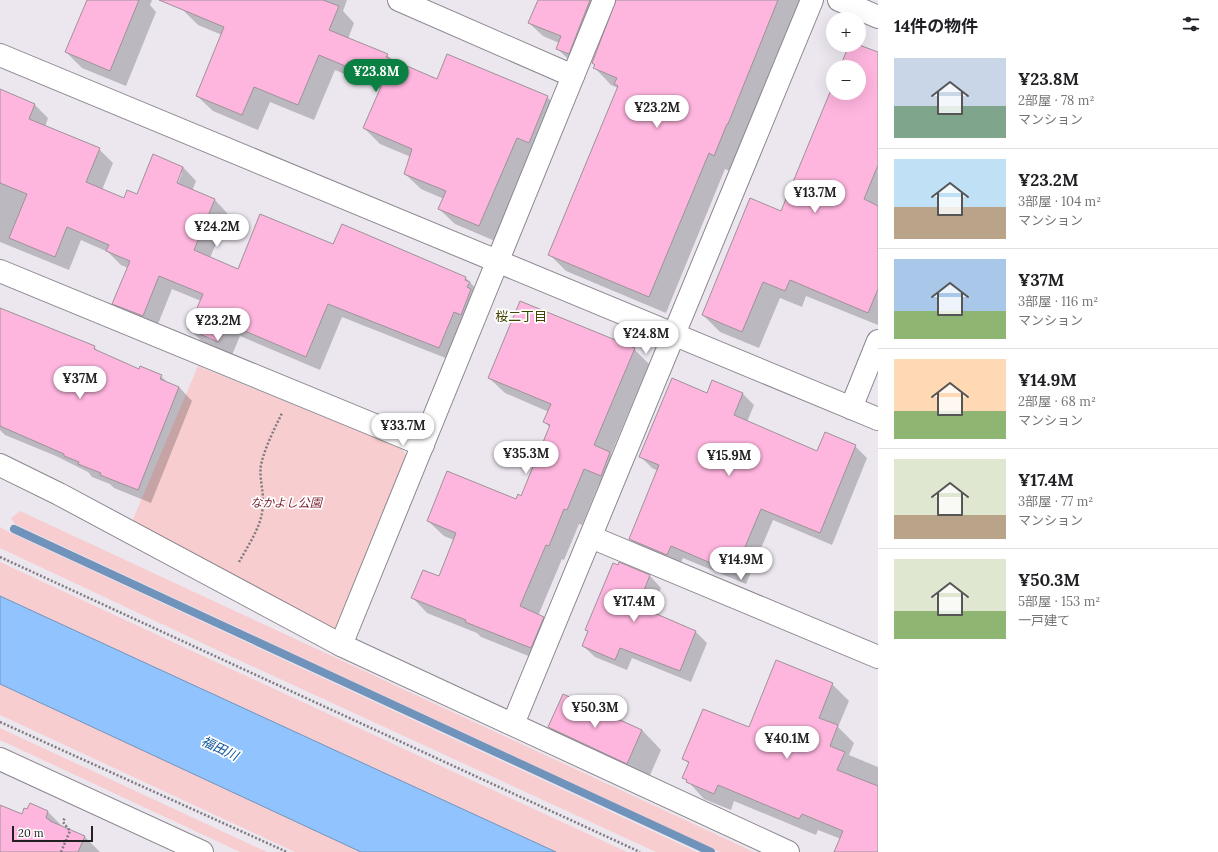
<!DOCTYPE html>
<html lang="ja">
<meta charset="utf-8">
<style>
body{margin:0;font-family:Lora,"Noto Sans JP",serif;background:#f2f2f2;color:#202124;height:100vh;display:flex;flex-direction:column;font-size:15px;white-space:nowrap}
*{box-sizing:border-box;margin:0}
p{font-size:13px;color:#757577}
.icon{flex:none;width:22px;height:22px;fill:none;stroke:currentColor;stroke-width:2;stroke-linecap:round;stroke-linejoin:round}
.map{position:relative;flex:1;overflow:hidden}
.side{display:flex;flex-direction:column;background:#fff;width:340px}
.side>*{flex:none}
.controls{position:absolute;left:826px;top:12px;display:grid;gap:8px}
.controls a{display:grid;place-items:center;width:40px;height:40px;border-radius:50%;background:#fff;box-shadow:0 4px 16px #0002;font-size:20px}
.scale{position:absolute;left:12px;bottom:10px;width:81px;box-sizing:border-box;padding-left:4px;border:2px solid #222023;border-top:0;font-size:11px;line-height:14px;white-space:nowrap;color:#222023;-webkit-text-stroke:3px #fff;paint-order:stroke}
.price{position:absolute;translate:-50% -34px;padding:0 9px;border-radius:14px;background:#fff;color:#222;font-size:13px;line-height:26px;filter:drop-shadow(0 1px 2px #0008)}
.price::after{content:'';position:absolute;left:50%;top:24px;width:12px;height:9px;margin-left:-6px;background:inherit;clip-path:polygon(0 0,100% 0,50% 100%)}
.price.current{background:#0b8043;color:#fff}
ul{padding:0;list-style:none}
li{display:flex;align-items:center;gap:12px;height:100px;padding:0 16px}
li+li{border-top:1px solid #e0e0e0}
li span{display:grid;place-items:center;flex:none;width:112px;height:80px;border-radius:0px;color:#555}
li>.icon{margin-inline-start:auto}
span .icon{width:48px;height:48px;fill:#fffc;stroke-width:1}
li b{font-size:17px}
h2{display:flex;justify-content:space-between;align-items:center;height:48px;padding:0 16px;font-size:17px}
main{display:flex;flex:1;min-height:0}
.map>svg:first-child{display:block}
.green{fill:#f8cdcf}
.water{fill:#91c4fe;stroke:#7093bc}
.shadow{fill:#0003;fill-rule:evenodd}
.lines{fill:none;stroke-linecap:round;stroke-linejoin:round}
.stream{stroke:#7093bc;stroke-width:8}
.building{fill:#feb5de;stroke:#9c9398}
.street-casing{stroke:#8c878f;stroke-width:24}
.secondary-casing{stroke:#8c878f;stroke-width:24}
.path{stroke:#7e7a80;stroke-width:2.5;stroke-dasharray:2 2;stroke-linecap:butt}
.street{stroke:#fff;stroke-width:22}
.secondary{stroke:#fff;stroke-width:22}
.labels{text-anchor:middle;stroke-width:3.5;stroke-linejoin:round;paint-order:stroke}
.park-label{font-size:12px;font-style:italic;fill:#791b2d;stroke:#fff}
.neighbourhood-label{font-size:13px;fill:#454300;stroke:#fff}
.water-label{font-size:13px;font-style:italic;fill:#10599c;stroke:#fff}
</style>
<main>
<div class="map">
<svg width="878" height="852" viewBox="0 0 878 852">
<rect width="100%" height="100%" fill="#ece7ef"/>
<g class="green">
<path d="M 198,366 L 402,449 L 407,457 L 335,628 L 326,630 L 131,524 Z"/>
<path d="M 20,511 L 754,852 L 720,852 L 15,524 L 11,518 Z"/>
<path d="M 0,527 L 7,531 L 697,852 L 656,852 L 232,657 L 0,548 Z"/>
<path d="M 0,562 L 627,852 L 556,852 L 0,596 Z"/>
<path d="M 0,684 L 361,852 L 295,852 L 0,715 Z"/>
<path d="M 0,728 L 267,852 L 240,852 L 0,740 Z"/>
</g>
<path class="water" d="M 0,596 L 556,852 L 361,852 L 0,684 Z"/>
<g class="shadow">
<path d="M 88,0 L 152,0 L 150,5 L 156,12 L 126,86 L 82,68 L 66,52 Z"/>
<path d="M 187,0 L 347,0 L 343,11 L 354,23 L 348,39 L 387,55 L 394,62 L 438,80 L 547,97 L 563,112 L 495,241 L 455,224 L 439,209 L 444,199 L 421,189 L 405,174 L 411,157 L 380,144 L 364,128 L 381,89 L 335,70 L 314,120 L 270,102 L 258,130 L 213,111 L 197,96 L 222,35 L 198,25 L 183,10 Z"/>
<path d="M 539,0 L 612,0 L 570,61 L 557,48 L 559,43 L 543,36 L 529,23 Z"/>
<path d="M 617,0 L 802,0 L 730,171 L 725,169 L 666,313 L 566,271 L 550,255 L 618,88 L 611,85 L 595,68 L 595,66 L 593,63 Z"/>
<path d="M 851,45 L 857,45 L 878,54 L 878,325 L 806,296 L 802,307 L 780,298 L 759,348 L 720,332 L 703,315 L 782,212 L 833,88 L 833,93 L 859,93 L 859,67 L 841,67 Z"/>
<path d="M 0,90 L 35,105 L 48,118 L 45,127 L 99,149 L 113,163 L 102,190 L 124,200 L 138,196 L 183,167 L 196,181 L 192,191 L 215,200 L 228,214 L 210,258 L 238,270 L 334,245 L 466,278 L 479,292 L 453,361 L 342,317 L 320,370 L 240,336 L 232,355 L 203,343 L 190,329 L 201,301 L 172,289 L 156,329 L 127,317 L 113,303 L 128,268 L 121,265 L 108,252 L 81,240 L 69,270 L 0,242 ZM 180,173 L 182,173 L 176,188 Z"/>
<path d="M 0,309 L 94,347 L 101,354 L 139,370 L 161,376 L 169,384 L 179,387 L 192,401 L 151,503 L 114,488 L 110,484 L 92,477 L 88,472 L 56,456 L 5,435 L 0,430 Z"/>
<path d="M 634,349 L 649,364 L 611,454 L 625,468 L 616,490 L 599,484 L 582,525 L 579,524 L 564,560 L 562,559 L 538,616 L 543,618 L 558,633 L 546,663 L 481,637 L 477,633 L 427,613 L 412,597 L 439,577 L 454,540 L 444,536 L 428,521 L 516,501 L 522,497 L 550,428 L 545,422 L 549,412 L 505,393 L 489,378 Z"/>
<path d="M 742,393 L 754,405 L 747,422 L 818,452 L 855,446 L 867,458 L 832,545 L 773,520 L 746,584 L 683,558 L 679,567 L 642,551 L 630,539 L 658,471 L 652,468 L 640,456 L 708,394 Z"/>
<path d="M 620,564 L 650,576 L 661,588 L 651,613 L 696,632 L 707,643 L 691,682 L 632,658 L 627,670 L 595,657 L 583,646 L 589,632 L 587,630 Z"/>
<path d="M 832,684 L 849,701 L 838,727 L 854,743 L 849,755 L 878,767 L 878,852 L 835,852 L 841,839 L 818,830 L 816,835 L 734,801 L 731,810 L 704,799 L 684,777 L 689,764 L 684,759 L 749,728 Z"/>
<path d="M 563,695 L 642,730 L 661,750 L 647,782 L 568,746 L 549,727 Z"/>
<path d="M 30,804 L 48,812 L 64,828 L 84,836 L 100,852 L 0,852 L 0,806 L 22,816 L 28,810 Z"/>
</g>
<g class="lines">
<path class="stream" d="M 14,529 L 711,852"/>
</g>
<g class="building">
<path d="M 87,0 L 139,0 L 110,71 L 65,52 Z"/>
<path d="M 159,0 L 323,0 L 339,6 L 329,30 L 388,54 L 386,57 L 437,79 L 447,54 L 548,96 L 529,143 L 517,138 L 479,226 L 438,209 L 446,191 L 404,174 L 412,149 L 363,128 L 383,82 L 319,55 L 298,105 L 254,87 L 242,115 L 196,96 L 224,27 Z"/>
<path d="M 538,0 L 590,0 L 569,54 L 556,49 L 561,36 L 528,23 Z"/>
<path d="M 616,0 L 778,0 L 728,124 L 727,124 L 714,156 L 709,153 L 649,297 L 548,255 L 618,86 L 614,84 L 617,78 L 593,68 L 595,65 L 592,63 Z"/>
<path d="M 849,45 L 859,45 L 878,52 L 878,165 L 864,199 L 878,206 L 878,289 L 868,313 L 790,280 L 785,291 L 763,282 L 742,332 L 702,315 L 750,198 L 781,211 L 833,85 L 833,93 L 859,93 L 859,67 L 840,67 Z"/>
<path d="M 0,89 L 35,104 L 29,119 L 100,148 L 86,182 L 124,198 L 127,190 L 137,194 L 153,154 L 183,167 L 177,183 L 215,199 L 194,250 L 238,269 L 260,214 L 333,244 L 342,224 L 466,277 L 465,280 L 470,282 L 467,287 L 471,289 L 461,315 L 454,312 L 439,348 L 328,304 L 306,357 L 226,323 L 218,342 L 188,329 L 203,294 L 159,276 L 143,316 L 112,304 L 130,261 L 106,251 L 109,245 L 67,227 L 55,257 L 9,238 L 27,194 L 0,183 Z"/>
<path d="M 520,301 L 635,348 L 594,445 L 610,452 L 601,476 L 584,469 L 567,510 L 564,509 L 549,546 L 546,545 L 520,606 L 544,617 L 531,648 L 465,622 L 466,620 L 411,598 L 423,570 L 439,576 L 456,533 L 427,521 L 447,471 L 516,499 L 518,494 L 521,496 L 550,425 L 543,422 L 551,404 L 488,378 Z"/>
<path d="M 0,308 L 95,346 L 94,349 L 139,369 L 140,366 L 162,375 L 160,379 L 179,387 L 138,490 L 100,475 L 101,473 L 78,464 L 79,462 L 64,456 L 64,454 L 0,426 Z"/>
<path d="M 672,378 L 707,393 L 712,380 L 743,393 L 734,415 L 817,451 L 825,432 L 856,445 L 820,533 L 761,509 L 734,573 L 671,546 L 667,555 L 629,539 L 659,465 L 639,457 Z"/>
<path d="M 619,562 L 650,575 L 638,606 L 696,631 L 680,671 L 620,648 L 615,660 L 582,646 L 588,631 L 585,630 L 613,563 L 618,565 Z"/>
<path d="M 776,660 L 833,683 L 819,718 L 838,725 L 830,746 L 845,752 L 837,770 L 878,786 L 878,852 L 834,852 L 843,831 L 802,814 L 799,819 L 718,785 L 714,794 L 686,782 L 687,780 L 682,778 L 689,762 L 682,759 L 703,709 L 749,727 Z"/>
<path d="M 563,694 L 642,730 L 627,764 L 548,727 Z"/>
<path d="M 30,803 L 48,811 L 46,818 L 50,820 L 50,821 L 85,836 L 78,852 L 0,852 L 0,805 L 22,814 L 24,808 L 27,809 Z"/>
</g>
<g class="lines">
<defs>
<g id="street">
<path d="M 399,0 L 573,76"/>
<path d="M 839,0 L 878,17"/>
<path d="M 0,271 L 423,445"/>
<path d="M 851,408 L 878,341"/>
<path d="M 0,465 L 59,494 L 341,645 L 788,852"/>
<path d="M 591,537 L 878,657"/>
<path d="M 341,645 L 604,0"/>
<path d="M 513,724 L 812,0"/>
<path d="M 0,759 L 202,852"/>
</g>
<path id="secondary" d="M 0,55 L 878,419"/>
</defs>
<use href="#street" class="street-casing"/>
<use href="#secondary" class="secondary-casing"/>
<g class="path">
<path d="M 0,557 L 640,852"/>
<path d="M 239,562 C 250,542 264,523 263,500 C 263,489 259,476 261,465 C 265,447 274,430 282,413"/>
<path d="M 0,722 L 287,852"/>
<path d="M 61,852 L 70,831 L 63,822 L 65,817"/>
</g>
<use href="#street" class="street"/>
<use href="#secondary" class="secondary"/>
</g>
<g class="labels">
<g class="park-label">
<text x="286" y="507">なかよし公園</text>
</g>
<g class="neighbourhood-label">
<text x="521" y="321">桜二丁目</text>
</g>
<g class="water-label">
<text transform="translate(220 748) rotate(25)" y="5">福田川</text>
</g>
</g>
</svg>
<div class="controls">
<a>+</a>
<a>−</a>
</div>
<div class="scale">20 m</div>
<b class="price current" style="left:376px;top:93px">¥23.8M</b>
<b class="price" style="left:657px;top:129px">¥23.2M</b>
<b class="price" style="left:815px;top:214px">¥13.7M</b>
<b class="price" style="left:217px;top:248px">¥24.2M</b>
<b class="price" style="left:218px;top:342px">¥23.2M</b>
<b class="price" style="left:646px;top:355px">¥24.8M</b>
<b class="price" style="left:80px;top:400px">¥37M</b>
<b class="price" style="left:403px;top:447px">¥33.7M</b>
<b class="price" style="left:526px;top:475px">¥35.3M</b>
<b class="price" style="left:729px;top:477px">¥15.9M</b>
<b class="price" style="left:741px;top:581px">¥14.9M</b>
<b class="price" style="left:634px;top:623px">¥17.4M</b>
<b class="price" style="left:595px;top:729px">¥50.3M</b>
<b class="price" style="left:787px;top:760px">¥40.1M</b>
</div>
<section class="side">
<h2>14件の物件<svg class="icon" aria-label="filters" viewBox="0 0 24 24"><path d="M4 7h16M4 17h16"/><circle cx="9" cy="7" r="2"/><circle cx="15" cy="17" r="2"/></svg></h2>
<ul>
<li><span style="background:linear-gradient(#c9d6e8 60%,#7fa58c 0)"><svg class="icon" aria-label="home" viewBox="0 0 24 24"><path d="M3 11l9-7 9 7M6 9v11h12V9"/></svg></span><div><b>¥23.8M</b><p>2部屋 · 78 m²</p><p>マンション</p></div></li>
<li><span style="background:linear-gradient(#bfe0f5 60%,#b9a48a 0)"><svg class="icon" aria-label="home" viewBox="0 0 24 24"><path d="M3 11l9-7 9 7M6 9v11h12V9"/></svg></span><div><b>¥23.2M</b><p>3部屋 · 104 m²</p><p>マンション</p></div></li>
<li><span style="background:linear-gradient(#a9c7e8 65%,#8fb573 0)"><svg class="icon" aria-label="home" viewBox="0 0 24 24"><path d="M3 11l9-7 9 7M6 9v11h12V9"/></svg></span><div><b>¥37M</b><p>3部屋 · 116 m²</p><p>マンション</p></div></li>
<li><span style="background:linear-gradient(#ffd9b3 65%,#8fb573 0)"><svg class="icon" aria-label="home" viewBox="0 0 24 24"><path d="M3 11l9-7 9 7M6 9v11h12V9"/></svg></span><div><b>¥14.9M</b><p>2部屋 · 68 m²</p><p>マンション</p></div></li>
<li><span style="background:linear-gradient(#dfe7d0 70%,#b9a48a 0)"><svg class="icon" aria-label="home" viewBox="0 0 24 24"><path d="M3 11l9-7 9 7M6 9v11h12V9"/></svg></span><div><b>¥17.4M</b><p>3部屋 · 77 m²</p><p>マンション</p></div></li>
<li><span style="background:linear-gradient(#dfe7d0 65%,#8fb573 0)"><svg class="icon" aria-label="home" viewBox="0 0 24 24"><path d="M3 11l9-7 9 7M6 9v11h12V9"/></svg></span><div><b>¥50.3M</b><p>5部屋 · 153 m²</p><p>一戸建て</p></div></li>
</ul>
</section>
</main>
